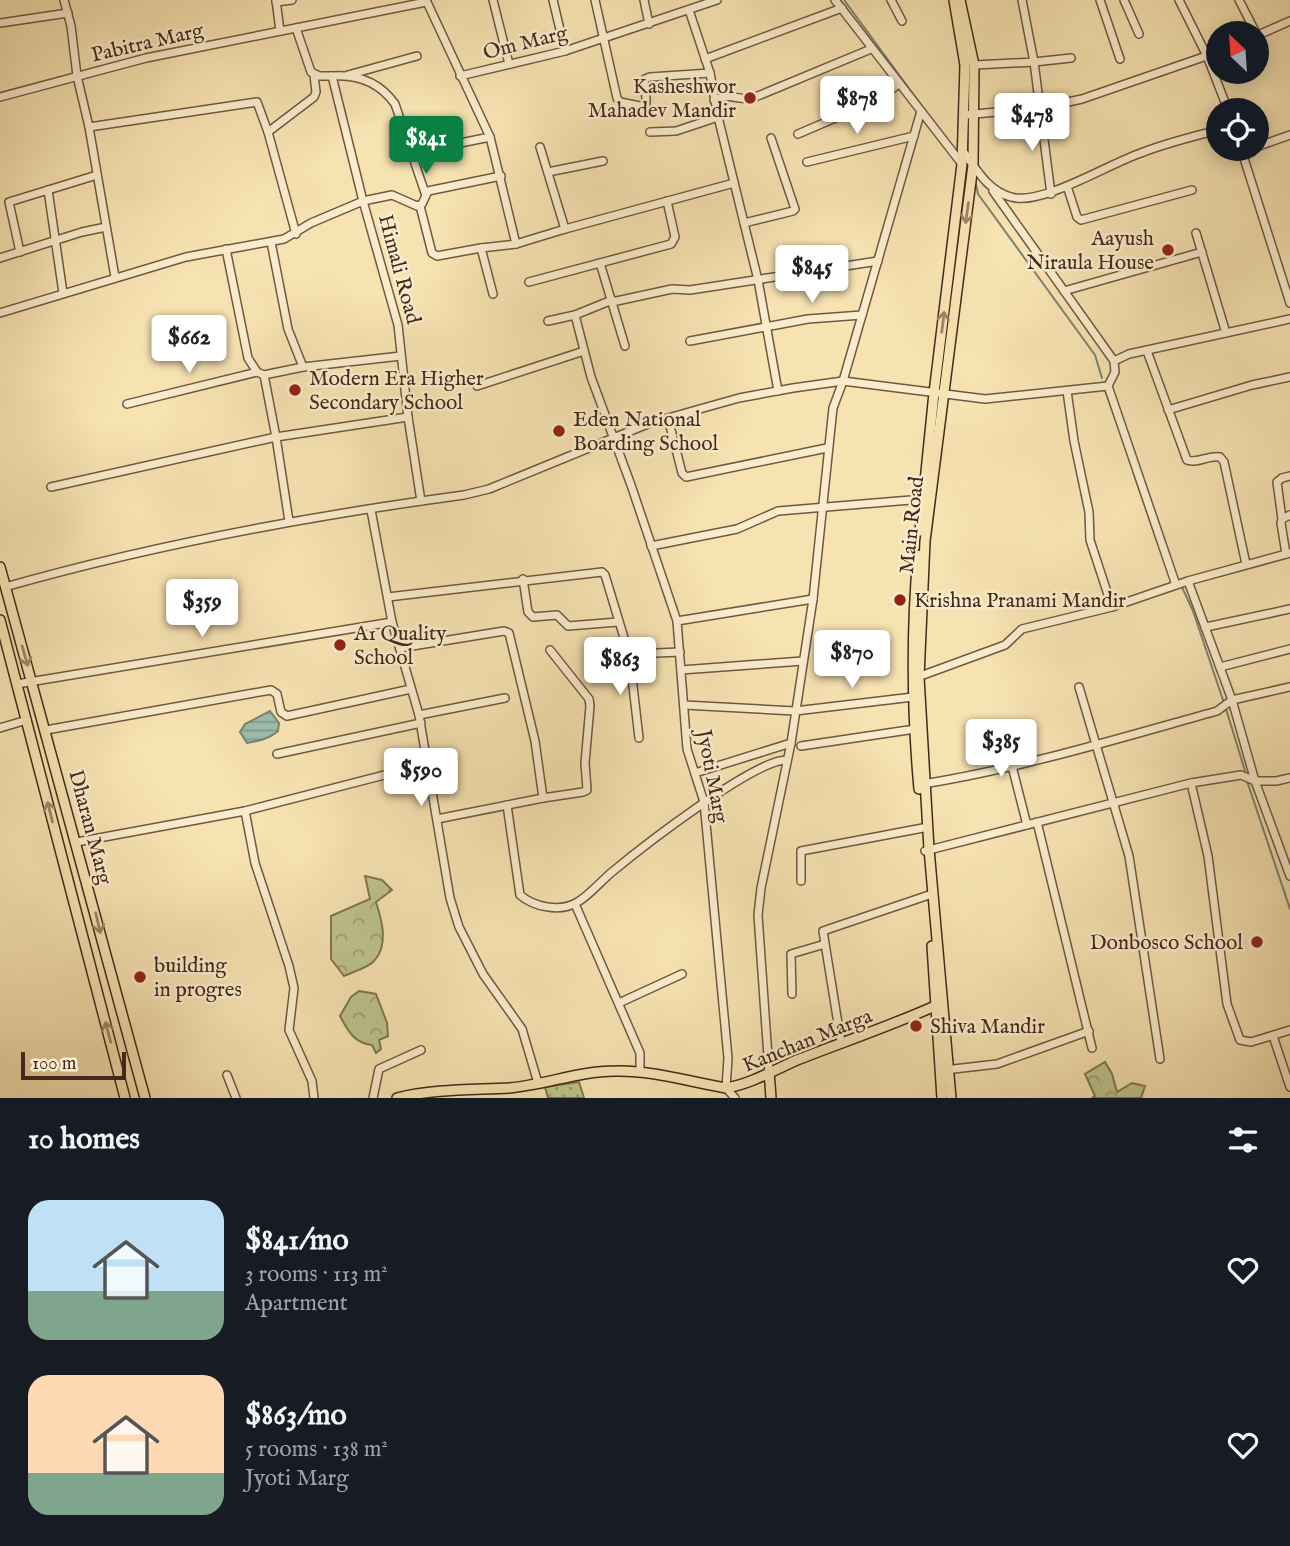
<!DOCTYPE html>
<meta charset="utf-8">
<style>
body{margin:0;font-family:"IM FELL English",serif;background:#242831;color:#f1f3f6;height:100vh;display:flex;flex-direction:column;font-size:26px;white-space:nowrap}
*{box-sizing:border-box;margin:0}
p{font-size:23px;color:#9ea1a6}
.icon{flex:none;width:38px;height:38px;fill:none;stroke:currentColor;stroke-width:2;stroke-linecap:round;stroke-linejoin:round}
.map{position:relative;height:1098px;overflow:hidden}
.panel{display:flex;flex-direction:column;background:#171b24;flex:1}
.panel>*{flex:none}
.needle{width:46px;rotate:335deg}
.controls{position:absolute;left:1206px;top:21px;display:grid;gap:14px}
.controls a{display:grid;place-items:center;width:63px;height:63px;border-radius:50%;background:#171b24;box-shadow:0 4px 18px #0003;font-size:35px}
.scale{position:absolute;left:21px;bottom:18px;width:105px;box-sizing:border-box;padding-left:7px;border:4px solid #432a1c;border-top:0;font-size:19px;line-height:24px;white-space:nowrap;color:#432a1c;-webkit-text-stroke:5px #faeccc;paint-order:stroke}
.price{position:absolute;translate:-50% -60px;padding:0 16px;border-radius:7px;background:#fff;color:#222;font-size:23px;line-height:46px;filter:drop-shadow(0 2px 4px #0008)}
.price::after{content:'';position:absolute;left:50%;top:42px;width:21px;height:16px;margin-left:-10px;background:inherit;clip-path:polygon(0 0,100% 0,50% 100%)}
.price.selected{background:#0b8043;color:#fff}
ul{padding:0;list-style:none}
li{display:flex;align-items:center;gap:21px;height:175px;padding:0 28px}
li span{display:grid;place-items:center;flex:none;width:196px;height:140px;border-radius:21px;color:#555}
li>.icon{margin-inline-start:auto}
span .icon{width:84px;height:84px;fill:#fffc;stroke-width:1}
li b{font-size:30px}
h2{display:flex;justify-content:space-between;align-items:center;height:84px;padding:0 28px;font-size:30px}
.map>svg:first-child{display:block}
.grass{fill:url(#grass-dots);stroke:#807654;stroke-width:2}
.forest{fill:url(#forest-crowns);stroke:#807654;stroke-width:2}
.water{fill:url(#water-rules);stroke:#798273;stroke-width:2}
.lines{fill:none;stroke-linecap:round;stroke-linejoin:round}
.stream{stroke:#798273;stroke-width:2}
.minor-casing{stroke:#705841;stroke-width:10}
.major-casing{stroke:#432a1c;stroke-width:12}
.minor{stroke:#faeccc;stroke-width:7}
.major{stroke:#f7e2b1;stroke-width:9}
.oneway{stroke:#9d8666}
.poi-dot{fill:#8f2418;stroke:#faeccc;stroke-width:2.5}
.labels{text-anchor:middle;stroke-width:5;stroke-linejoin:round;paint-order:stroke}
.street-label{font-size:21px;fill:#432a1c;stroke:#faeccc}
.poi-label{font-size:21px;fill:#432a1c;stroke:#faeccc;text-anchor:start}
</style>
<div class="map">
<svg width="1290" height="1098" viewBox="0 0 1290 1098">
<defs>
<pattern id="grass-dots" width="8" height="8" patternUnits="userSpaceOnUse" patternTransform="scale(1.75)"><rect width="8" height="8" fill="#bdc38c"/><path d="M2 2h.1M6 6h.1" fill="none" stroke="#9b9f72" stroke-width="1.8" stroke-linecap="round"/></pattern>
<pattern id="forest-crowns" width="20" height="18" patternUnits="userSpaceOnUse" patternTransform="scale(1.75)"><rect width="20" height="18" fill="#bdc38c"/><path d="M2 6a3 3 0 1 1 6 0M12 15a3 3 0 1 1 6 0" fill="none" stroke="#9b9f72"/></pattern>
<pattern id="water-rules" width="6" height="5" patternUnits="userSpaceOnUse" patternTransform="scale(1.75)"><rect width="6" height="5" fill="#9dbdad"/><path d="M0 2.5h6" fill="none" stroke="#829a8c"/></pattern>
</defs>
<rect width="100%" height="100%" fill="#f7e2b1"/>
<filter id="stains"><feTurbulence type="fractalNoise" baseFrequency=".00286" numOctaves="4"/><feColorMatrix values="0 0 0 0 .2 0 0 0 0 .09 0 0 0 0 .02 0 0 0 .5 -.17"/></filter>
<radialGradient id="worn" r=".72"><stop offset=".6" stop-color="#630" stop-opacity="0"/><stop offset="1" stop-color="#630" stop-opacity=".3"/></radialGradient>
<path class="grass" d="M 579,1082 L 584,1098 L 548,1098 L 545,1087 Z"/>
<g class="forest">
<path d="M 365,876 L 382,880 L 392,890 L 376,902 C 382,921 389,945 374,961 C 368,968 352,972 344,976 L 331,959 L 331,916 L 370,899 Z"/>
<path d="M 359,991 L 376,994 L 387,1023 L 388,1036 L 379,1040 L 381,1049 L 376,1053 L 372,1045 C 354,1043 348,1031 340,1016 L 351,997 Z"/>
<path d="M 1105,1062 L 1112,1074 L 1117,1092 L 1132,1083 L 1145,1086 L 1141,1098 L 1092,1098 L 1095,1096 L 1085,1074 Z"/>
</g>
<path class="water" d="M 270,711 L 279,723 L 278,731 C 269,739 258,741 247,743 L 240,732 L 245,724 Z"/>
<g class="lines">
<g class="stream">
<path d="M 844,0 L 933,121"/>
<path d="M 975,180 L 978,194 L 1095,355 L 1102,378"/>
<path d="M 1105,390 L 1120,432"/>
<path d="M 1133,471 L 1156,538"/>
<path d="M 1182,587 L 1193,611 L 1224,703"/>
<path d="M 1226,709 L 1246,774"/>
<path d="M 1247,781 L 1290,909"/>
</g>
<defs>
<g id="minor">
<path d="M 64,0 L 71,26 L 77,76 L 89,127 L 115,277"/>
<path d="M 276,0 L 280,31"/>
<path d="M 426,0 L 490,137 L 516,244"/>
<path d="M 493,0 L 509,64"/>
<path d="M 553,0 L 565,51"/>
<path d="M 595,0 L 617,98 L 620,102 L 645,107 C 649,98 642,88 645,79 L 650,77 L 710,73"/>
<path d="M 644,0 L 649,24"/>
<path d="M 835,0 L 962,164"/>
<path d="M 891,0 L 902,21"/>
<path d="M 1100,0 L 1120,59"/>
<path d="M 1124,0 L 1139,34"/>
<path d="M 1179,0 L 1207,56 L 1228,110"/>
<path d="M 1239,0 L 1256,33"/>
<path d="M 276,2 L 292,0"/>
<path d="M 689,10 L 710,73 L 718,117 L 758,280 L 778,391"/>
<path d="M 0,23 L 68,13"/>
<path d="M 296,28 L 311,72 L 319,76 L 332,76 L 363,201 L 398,325 L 408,417 L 421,501"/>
<path d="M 1256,36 L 1290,21"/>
<path d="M 705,59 L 842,8"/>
<path d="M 974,65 L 1034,62 L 1022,0"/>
<path d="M 348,75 L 417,56"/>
<path d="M 332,76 C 358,74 380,83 395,104 L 425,193"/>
<path d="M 460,76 L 565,51 L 717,0"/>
<path d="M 0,97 L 146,58 L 426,2"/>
<path d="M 714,100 C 733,92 736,101 753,98 L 871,49"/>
<path d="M 964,115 L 1040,108 L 1082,99 L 1218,52"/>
<path d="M 89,127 L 257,102 L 268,132 L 296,234"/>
<path d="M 268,132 L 314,97 L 316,92 L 314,75"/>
<path d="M 650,132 L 676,131 L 718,117"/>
<path d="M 798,134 L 875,101 L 899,84"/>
<path d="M 540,147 L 565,229"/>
<path d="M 1256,147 L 1290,135"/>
<path d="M 1241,149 L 1290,303"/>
<path d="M 963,151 C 977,170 988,191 1011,197 C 1042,206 1108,164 1141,153 C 1166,143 1192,137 1218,130"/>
<path d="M 411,153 L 490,137"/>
<path d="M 807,162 L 914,136"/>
<path d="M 548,172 L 603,161"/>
<path d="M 1067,186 L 1077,217 L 1081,220 L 1192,190"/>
<path d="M 48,190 L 63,293"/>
<path d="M 993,191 L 1114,361 L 1115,372 L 1108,386 L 1176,585"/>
<path d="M 1051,194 L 1034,62 L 1071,58"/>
<path d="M 420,206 L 432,253 L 437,256 L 481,248"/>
<path d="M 744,223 L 793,211 L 795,209 L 771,138"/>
<path d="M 1196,233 L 1226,333"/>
<path d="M 271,242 L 288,329 L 303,367"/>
<path d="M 226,249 L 248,358 L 257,372 L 264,375 L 303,367 L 401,356"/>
<path d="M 20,252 L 9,202 L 97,175"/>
<path d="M 0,258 L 82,232 L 106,227"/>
<path d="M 600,263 L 625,346"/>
<path d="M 529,282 L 671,244 L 675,237 L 667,201"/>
<path d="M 1064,291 L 1202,252"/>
<path d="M 493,294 L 481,248 L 516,244 L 565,229 L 734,183"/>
<path d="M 612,302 L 672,289 L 690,290 L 878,261"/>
<path d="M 0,313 L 186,257 L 284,239 L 311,223 L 363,201 L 392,195 L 417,206 L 422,204 L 428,191 L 501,176"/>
<path d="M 575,315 L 591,377 L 631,485 L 677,621 L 687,749 L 704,802 L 728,1058 L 726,1088 L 735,1098"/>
<path d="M 548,321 L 575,315 L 612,300"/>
<path d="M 690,341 L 808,319 L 862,315"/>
<path d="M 1147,351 L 1187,460 C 1198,464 1208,455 1220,457 L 1224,462 L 1246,564"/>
<path d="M 1114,361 L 1129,354 L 1290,319"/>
<path d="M 264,375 L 276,437 L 289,521"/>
<path d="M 477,386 L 584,351"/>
<path d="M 1067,391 L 1074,441 L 1089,512 L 1090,540 L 1112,607"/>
<path d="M 127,404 L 257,372"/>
<path d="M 1168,410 L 1252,385 L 1290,377"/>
<path d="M 668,418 L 682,473 L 686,477 L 827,448"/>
<path d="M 51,487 L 276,437 L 408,417"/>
<path d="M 371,510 L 392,622 L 419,715 L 450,898 L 459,927 L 483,974 L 522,1029 L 538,1083"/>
<path d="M 1282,519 L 1277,482 L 1282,478 L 1290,476"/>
<path d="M 651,546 L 737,529 L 778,511 L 923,499"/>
<path d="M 1286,554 L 1281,523 L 1282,519 L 1290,515"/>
<path d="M 523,579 L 528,612 L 533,617 L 557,615 L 568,626 L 618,622"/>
<path d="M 1188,581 L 1232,700 L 1255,781 L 1290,876"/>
<path d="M 5,587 C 156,544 309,516 464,495 L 489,489 L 650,423 L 739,398 L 793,388 L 843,381 L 985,399 L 1108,386"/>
<path d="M 388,597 L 602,572 L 605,575 L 628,651 L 633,654 L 680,652"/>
<path d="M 677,621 L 813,599"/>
<path d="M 1206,627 L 1290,609"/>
<path d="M 400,648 L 504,631 L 509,633 L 535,741 L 543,798"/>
<path d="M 629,652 L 639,738"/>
<path d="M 1220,667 L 1290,649"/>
<path d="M 681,670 L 803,661"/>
<path d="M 915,678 L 1005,645 L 1022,629 L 1112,607 L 1188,581 L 1290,553"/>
<path d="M 17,684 L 392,622"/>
<path d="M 1079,687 L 1129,856 L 1160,1059"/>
<path d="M 684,705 L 795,711 L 913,697"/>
<path d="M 419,715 L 505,698"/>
<path d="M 1002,727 L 1027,825"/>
<path d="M 0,728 L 27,720"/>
<path d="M 46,730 L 271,690 L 277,694 L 281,712 L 287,716 L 411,689"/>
<path d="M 801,746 L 915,729"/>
<path d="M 277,754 L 421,723"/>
<path d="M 695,773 L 791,743"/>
<path d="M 1191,783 L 1208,856 L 1227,1004 L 1240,1040 L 1251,1042 L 1290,1030"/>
<path d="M 923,784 C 1022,768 1120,738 1217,711 L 1232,700 L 1290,687"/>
<path d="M 507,805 L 520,895 C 534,907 559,912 576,903 C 589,896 601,881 612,872 C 641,848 755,759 787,760"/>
<path d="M 245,811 L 255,863 L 289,966 L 294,988 L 289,1030 L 312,1081 L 314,1098"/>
<path d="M 437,819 L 543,798 L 583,792 L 587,790 L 585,763 L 590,706 L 589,699 L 550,650"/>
<path d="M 1037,822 L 1092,1048"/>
<path d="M 77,842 L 245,811 L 427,764"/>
<path d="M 925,851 L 1191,783 L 1241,775 L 1255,781 L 1276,781 L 1290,778"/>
<path d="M 801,881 L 801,851 L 923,828"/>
<path d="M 575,904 L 640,1053 L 640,1072"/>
<path d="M 792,994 L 791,954 L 825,944"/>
<path d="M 619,1003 L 682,974"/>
<path d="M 1273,1036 L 1290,1087"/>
<path d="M 841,1042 L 823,931 L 929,895"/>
<path d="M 945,1070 L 997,1064 L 1089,1031"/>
<path d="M 769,1071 L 758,915 L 761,888 L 791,743 L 813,599 L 833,408 L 843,381 L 921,111"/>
<path d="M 227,1075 L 236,1098"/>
<path d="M 373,1098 L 379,1069 L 421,1050"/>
</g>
<g id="major">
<path d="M 920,531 L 934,393 L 962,164 L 965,65 L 954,0"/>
<path d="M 918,555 C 911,634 912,711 919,789"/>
<path d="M 0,567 L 145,1098"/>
<path d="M 0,620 L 125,1098"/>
<path d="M 932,946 L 942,1098"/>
<path d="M 769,1071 L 771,1098"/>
<path d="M 397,1098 C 433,1089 473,1090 509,1088 C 545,1085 579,1071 615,1071 C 652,1070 690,1082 726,1088 C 751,1084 774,1070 797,1060 C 843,1042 890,1026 935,1006"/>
<path d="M 951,1098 L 929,849 L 919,677 L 925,541 L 973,165 L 974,65 L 960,0"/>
</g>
</defs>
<use href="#minor" class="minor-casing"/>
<use href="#major" class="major-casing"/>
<use href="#minor" class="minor"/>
<use href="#major" class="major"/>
</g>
<defs><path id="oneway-shaft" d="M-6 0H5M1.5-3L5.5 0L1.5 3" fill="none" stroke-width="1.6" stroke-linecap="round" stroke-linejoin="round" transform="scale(1.75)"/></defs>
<g class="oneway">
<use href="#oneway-shaft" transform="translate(967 213) rotate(98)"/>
<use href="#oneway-shaft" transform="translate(943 322) rotate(-83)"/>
<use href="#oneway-shaft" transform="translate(25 656) rotate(74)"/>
<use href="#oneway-shaft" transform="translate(50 812) rotate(-104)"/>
<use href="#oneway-shaft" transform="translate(98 923) rotate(77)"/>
<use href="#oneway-shaft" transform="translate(108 1032) rotate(-105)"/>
</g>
<g class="poi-dot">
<circle cx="750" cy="98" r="7"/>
<circle cx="1168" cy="250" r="7"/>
<circle cx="295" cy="390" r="7"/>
<circle cx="559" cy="431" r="7"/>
<circle cx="900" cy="600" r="7"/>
<circle cx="340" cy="645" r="7"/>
<circle cx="1257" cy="942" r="7"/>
<circle cx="140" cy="977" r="7"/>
<circle cx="916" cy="1026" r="7"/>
</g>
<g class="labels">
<g class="street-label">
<text transform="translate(147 42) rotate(-13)" y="7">Pabitra Marg</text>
<text transform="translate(525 42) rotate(-14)" y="7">Om Marg</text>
<text transform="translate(400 269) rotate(75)" y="7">Himali Road</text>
<text transform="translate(911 525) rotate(-84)" y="7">Main Road</text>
<text transform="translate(713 776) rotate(79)" y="7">Jyoti Marg</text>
<text transform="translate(91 827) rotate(75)" y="7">Dharan Marg</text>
<text transform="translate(807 1040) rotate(-22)" y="7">Kanchan Marga</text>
</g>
<g class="poi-label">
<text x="736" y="93" text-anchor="end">Kasheshwor<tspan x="736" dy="24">Mahadev Mandir</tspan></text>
<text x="1154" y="245" text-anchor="end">Aayush<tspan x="1154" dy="24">Niraula House</tspan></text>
<text x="309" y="385">Modern Era Higher<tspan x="309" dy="24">Secondary School</tspan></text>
<text x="573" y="426">Eden National<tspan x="573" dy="24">Boarding School</tspan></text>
<text x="914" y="607">Krishna Pranami Mandir</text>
<text x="354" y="640">A1 Quality<tspan x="354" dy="24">School</tspan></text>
<text x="1243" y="949" text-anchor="end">Donbosco School</text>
<text x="154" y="972">building<tspan x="154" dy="24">in progres</tspan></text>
<text x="930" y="1033">Shiva Mandir</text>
</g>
</g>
<rect width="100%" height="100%" filter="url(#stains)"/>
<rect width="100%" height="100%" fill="url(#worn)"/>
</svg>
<div class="controls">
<a><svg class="needle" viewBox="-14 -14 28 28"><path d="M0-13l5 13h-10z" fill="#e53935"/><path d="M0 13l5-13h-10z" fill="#9ea1a6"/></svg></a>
<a><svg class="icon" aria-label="locate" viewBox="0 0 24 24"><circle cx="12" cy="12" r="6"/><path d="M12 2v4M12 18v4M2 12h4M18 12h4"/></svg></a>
</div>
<div class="scale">100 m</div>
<b class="price" style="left:857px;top:136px">$878</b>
<b class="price" style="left:1032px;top:153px">$478</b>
<b class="price selected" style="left:426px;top:176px">$841</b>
<b class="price" style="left:812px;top:305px">$845</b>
<b class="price" style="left:189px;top:375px">$662</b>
<b class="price" style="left:202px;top:639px">$359</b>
<b class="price" style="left:852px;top:690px">$870</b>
<b class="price" style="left:620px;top:697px">$863</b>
<b class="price" style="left:1001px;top:779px">$385</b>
<b class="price" style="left:421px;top:808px">$590</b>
</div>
<section class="panel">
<h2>10 homes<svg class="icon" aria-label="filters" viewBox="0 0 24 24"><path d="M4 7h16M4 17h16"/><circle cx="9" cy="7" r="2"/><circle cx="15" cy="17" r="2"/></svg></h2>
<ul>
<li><span style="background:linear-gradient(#bfe0f5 65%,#7fa58c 0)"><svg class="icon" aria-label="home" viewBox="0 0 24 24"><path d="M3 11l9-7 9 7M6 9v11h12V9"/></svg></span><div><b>$841/mo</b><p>3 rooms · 113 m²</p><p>Apartment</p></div><svg class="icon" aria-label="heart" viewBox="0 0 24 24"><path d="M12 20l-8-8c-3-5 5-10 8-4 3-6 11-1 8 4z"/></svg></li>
<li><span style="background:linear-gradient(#ffd9b3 70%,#7fa58c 0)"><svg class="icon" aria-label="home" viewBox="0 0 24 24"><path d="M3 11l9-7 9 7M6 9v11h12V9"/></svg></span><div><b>$863/mo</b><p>5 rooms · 138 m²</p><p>Jyoti Marg</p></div><svg class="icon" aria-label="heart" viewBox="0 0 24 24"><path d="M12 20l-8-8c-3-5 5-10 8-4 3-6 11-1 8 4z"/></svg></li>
</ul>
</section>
